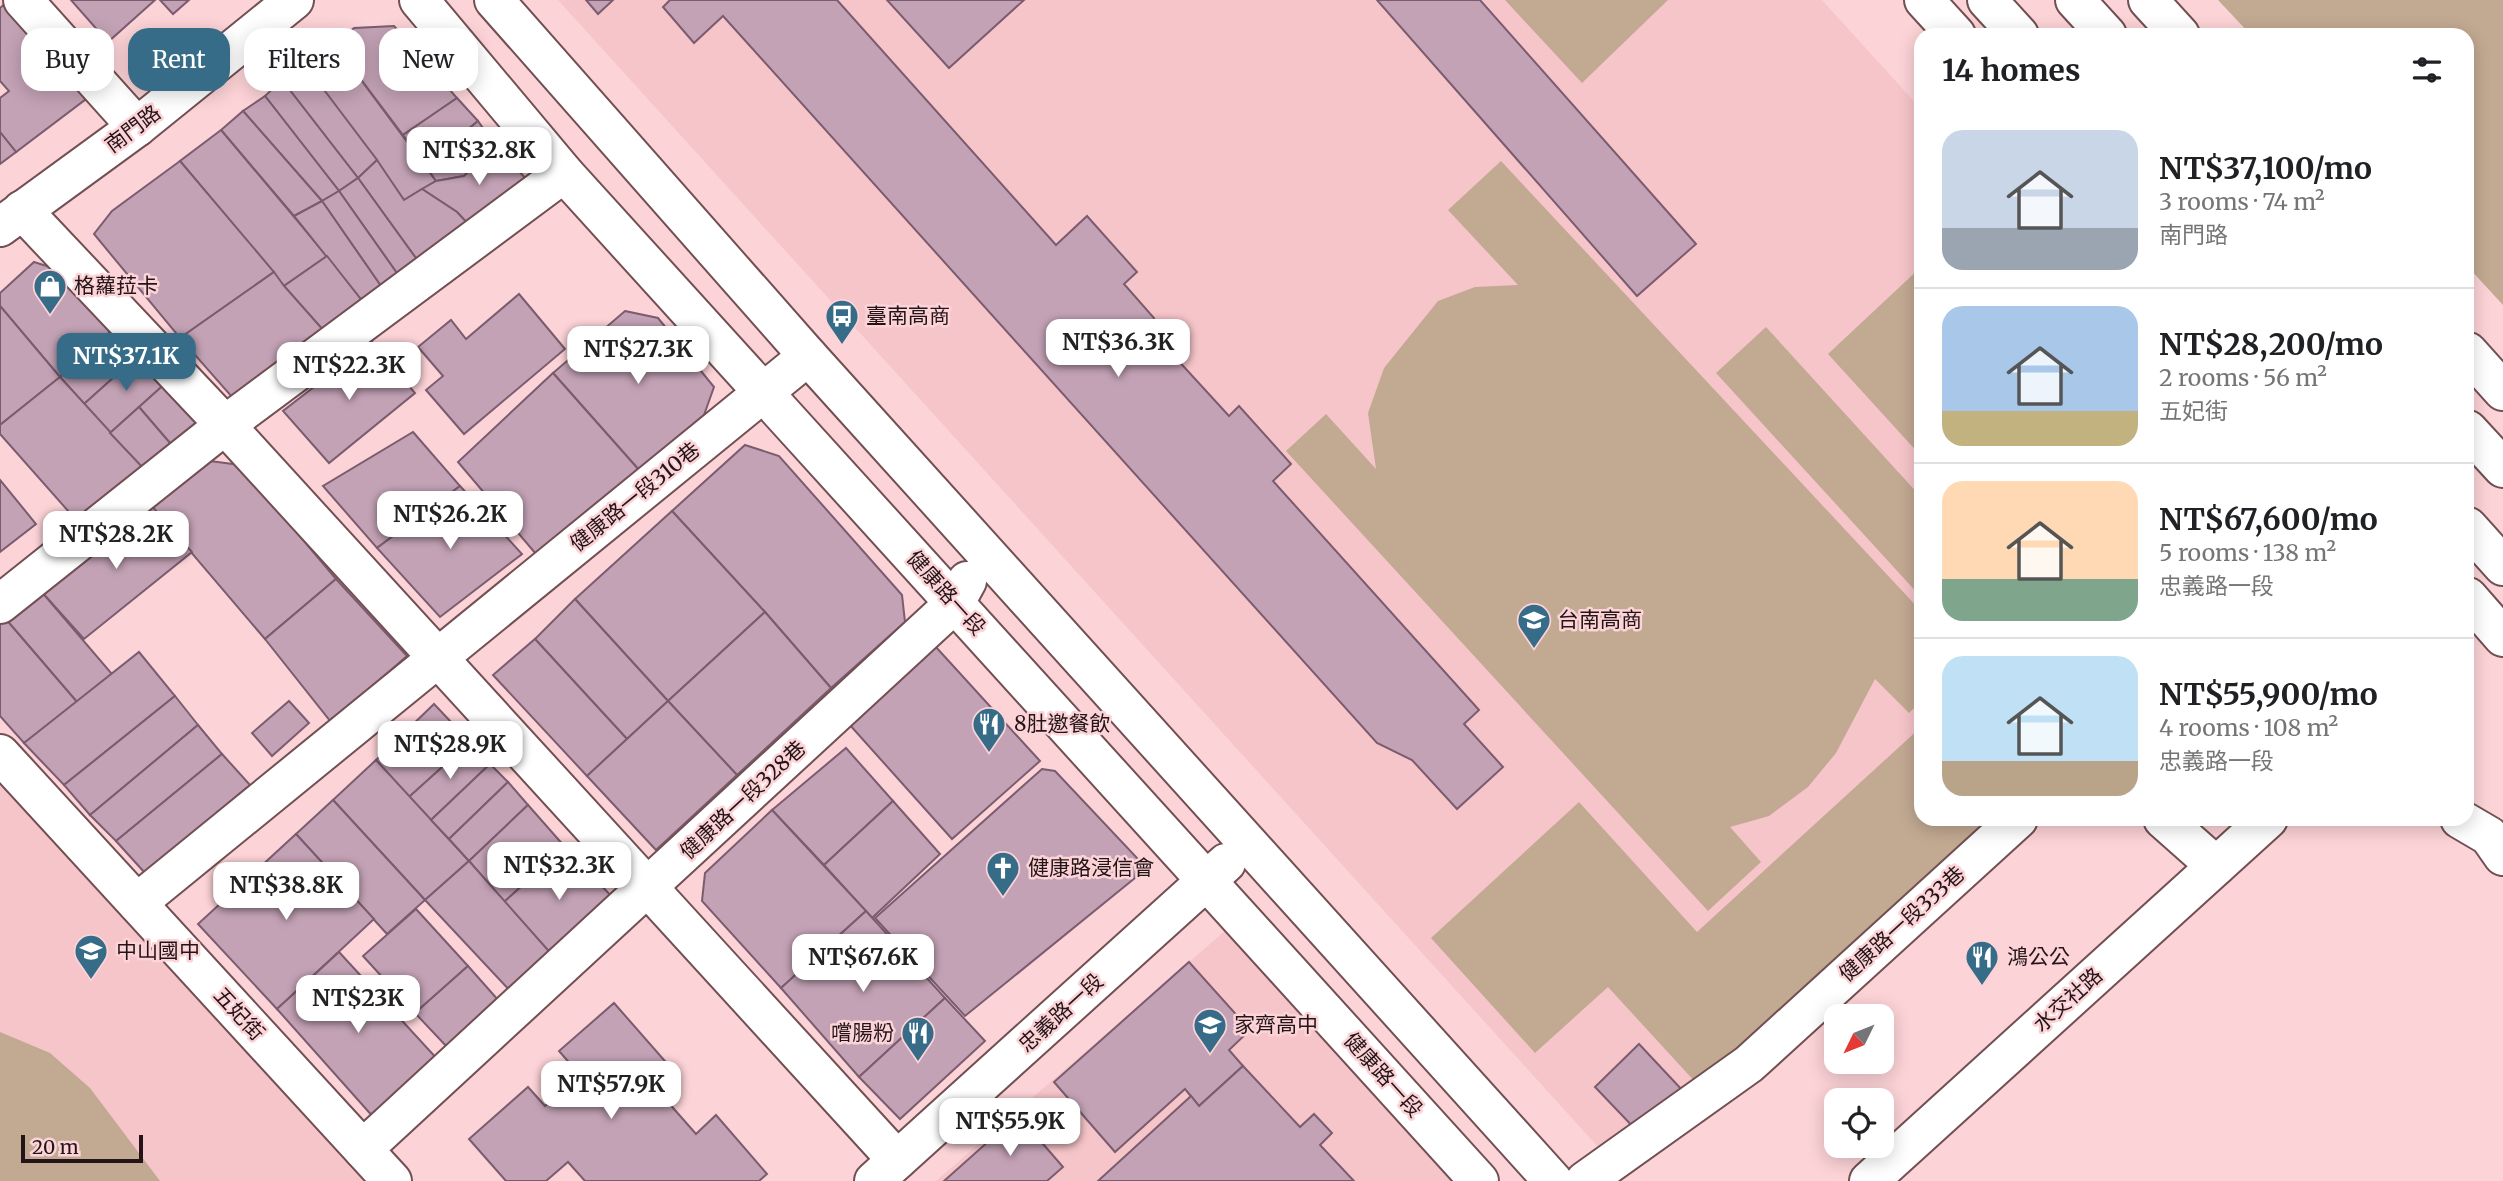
<!DOCTYPE html>
<meta charset="utf-8">
<style>
body{margin:0;font-family:Merriweather,"Noto Sans TC",serif;background:#f2f2f2;color:#202124;height:100vh;display:flex;flex-direction:column;font-size:26px;white-space:nowrap}
*{box-sizing:border-box;margin:0}
p{font-size:23px;color:#757577}
.icon{flex:none;width:38px;height:38px;fill:none;stroke:currentColor;stroke-width:2;stroke-linecap:round;stroke-linejoin:round}
.map{position:relative;flex:1;overflow:hidden}
.drawer{position:absolute;left:1914px;top:28px;width:560px;height:798px;display:flex;flex-direction:column;background:#fff;border-radius:21px;box-shadow:0 4px 18px #0003}
.drawer>*{flex:none}
.top-card{position:absolute;left:21px;top:28px;width:665px;height:63px;display:flex;gap:14px}
.needle{width:46px;rotate:227deg}
.tools{position:absolute;left:1824px;top:1004px;display:grid;gap:14px}
.tools a{display:grid;place-items:center;width:70px;height:70px;border-radius:14px;background:#fff;box-shadow:0 4px 18px #0003;font-size:35px}
.scale{position:absolute;left:21px;bottom:18px;width:122px;box-sizing:border-box;padding-left:7px;border:4px solid #231517;border-top:0;font-size:19px;line-height:24px;white-space:nowrap;color:#231517;-webkit-text-stroke:5px #fcd3d7;paint-order:stroke}
.price{position:absolute;translate:-50% -60px;padding:0 16px;border-radius:14px;background:#fff;color:#222;font-size:23px;line-height:46px;filter:drop-shadow(0 2px 4px #0008)}
.price::after{content:'';position:absolute;left:50%;top:42px;width:21px;height:16px;margin-left:-10px;background:inherit;clip-path:polygon(0 0,100% 0,50% 100%)}
.price.selected{background:#366c88;color:#fff}
ul{padding:0;list-style:none}
li{display:flex;align-items:center;gap:21px;height:175px;padding:0 28px}
li+li{border-top:2px solid #e0e0e0}
li span{display:grid;place-items:center;flex:none;width:196px;height:140px;border-radius:21px;color:#555}
li>.icon{margin-inline-start:auto}
span .icon{width:84px;height:84px;fill:#fffc;stroke-width:1}
li b{font-size:30px}
h2{display:flex;justify-content:space-between;align-items:center;height:84px;padding:0 28px;font-size:30px}
.pill{padding:0 24px;border-radius:21px;background:#fff;box-shadow:0 4px 18px #0003;font-size:24px;line-height:63px}
.pill.selected{background:#366c88;color:#fff}
.map>svg:first-child{display:block}
.built{fill:#f6c5ca}
.green{fill:#c2a992}
.building{fill:#c3a2b5;stroke:#7b5c6e;stroke-width:2}
.lines{fill:none;stroke-linecap:round;stroke-linejoin:round}
.minor-casing{stroke:#714f53;stroke-width:42}
.minor{stroke:#fff;stroke-width:38}
.labels{text-anchor:middle;stroke-width:5;stroke-linejoin:round;paint-order:stroke}
.street-label{font-size:21px;fill:#231517;stroke:#fcd3d7}
.poi-label{font-size:21px;fill:#231517;stroke:#fcd3d7;text-anchor:start}
</style>
<div class="map">
<svg width="2503" height="1181" viewBox="0 0 2503 1181">
<rect width="100%" height="100%" fill="#fcd3d7"/>
<g class="built">
<path d="M 558,0 L 1822,0 L 1921,109 L 1922,819 L 2006,819 L 1608,1158 Z"/>
<path d="M 0,781 L 366,1181 L 0,1181 Z"/>
<path d="M 1226,930 L 1452,1181 L 936,1181 Z"/>
</g>
<g class="green">
<path d="M 1505,0 L 1668,0 L 1582,83 Z"/>
<path d="M 2218,0 L 2503,0 L 2503,305 L 2468,267 L 2468,35 L 2251,35 Z"/>
<path d="M 1501,161 L 1921,611 L 1921,701 L 1909,713 L 1875,679 L 1836,753 L 1808,787 L 1769,816 L 1730,827 L 1761,862 L 1708,911 L 1286,451 L 1326,414 L 1376,469 L 1368,413 L 1384,368 L 1438,301 L 1475,287 L 1518,285 L 1448,210 Z"/>
<path d="M 1921,267 L 1921,456 L 1828,354 Z"/>
<path d="M 1766,327 L 1921,497 L 1921,597 L 1716,373 Z"/>
<path d="M 1921,727 L 1922,819 L 1995,819 L 1732,1060 L 1697,1084 L 1608,987 L 1535,1053 L 1431,938 L 1579,802 L 1697,932 Z"/>
<path d="M 0,1032 L 50,1053 L 90,1088 L 160,1181 L 0,1181 Z"/>
</g>
<g class="building">
<path d="M 9,0 L 94,93 L 16,152 L 0,132 L 0,98 L 9,91 L 0,81 L 0,8 Z"/>
<path d="M 71,0 L 155,0 L 108,42 Z"/>
<path d="M 160,0 L 189,0 L 173,14 Z"/>
<path d="M 586,0 L 613,0 L 598,14 Z"/>
<path d="M 670,0 L 837,0 L 1056,245 L 1087,216 L 1137,272 L 1124,284 L 1154,318 L 1152,332 L 1229,416 L 1239,406 L 1291,464 L 1273,481 L 1479,710 L 1464,724 L 1503,767 L 1457,809 L 1412,760 L 1377,743 L 723,16 L 694,43 L 663,7 Z"/>
<path d="M 887,0 L 1024,0 L 949,68 Z"/>
<path d="M 1377,0 L 1480,0 L 1696,244 L 1637,296 Z"/>
<path d="M 394,26 L 457,98 L 403,135 L 335,45 L 354,28 Z"/>
<path d="M 335,45 L 436,181 L 404,200 L 306,66 Z"/>
<path d="M 306,66 L 377,160 L 358,178 L 282,80 Z"/>
<path d="M 282,80 L 358,178 L 339,191 L 265,96 Z"/>
<path d="M 265,96 L 339,191 L 322,201 L 243,111 Z"/>
<path d="M 457,98 L 478,121 L 425,165 L 403,135 Z"/>
<path d="M 243,111 L 322,201 L 294,216 L 221,130 Z"/>
<path d="M 478,121 L 495,145 L 464,176 L 436,181 L 425,165 Z"/>
<path d="M 221,130 L 327,256 L 284,286 L 180,161 Z"/>
<path d="M 0,132 L 16,152 L 0,164 Z"/>
<path d="M 495,145 L 528,181 L 470,226 L 457,212 L 422,189 L 436,181 L 464,176 Z"/>
<path d="M 377,160 L 404,200 L 422,189 L 457,212 L 470,226 L 418,261 L 358,178 Z"/>
<path d="M 180,161 L 274,272 L 180,338 L 94,234 L 112,211 Z"/>
<path d="M 358,178 L 418,261 L 399,276 L 339,191 Z"/>
<path d="M 339,191 L 399,276 L 383,289 L 322,201 Z"/>
<path d="M 322,201 L 383,289 L 363,302 L 294,216 Z"/>
<path d="M 327,256 L 363,302 L 324,331 L 284,286 Z"/>
<path d="M 34,262 L 72,274 L 119,324 L 60,377 L 0,306 L 0,293 Z"/>
<path d="M 274,272 L 284,286 L 324,331 L 232,397 L 180,338 Z"/>
<path d="M 519,294 L 565,349 L 464,434 L 426,390 L 443,376 L 418,347 L 451,320 L 466,339 Z"/>
<path d="M 0,306 L 60,377 L 0,425 Z"/>
<path d="M 625,311 L 658,318 L 714,387 L 704,415 L 639,470 L 553,373 Z"/>
<path d="M 119,324 L 142,352 L 84,404 L 60,377 Z"/>
<path d="M 372,342 L 415,393 L 329,463 L 283,411 Z"/>
<path d="M 142,352 L 168,381 L 110,433 L 84,404 Z"/>
<path d="M 553,373 L 639,470 L 536,554 L 458,462 Z"/>
<path d="M 60,377 L 146,471 L 77,521 L 0,434 L 0,425 Z"/>
<path d="M 168,381 L 206,425 L 176,450 L 139,407 Z"/>
<path d="M 139,407 L 176,450 L 146,471 L 110,433 Z"/>
<path d="M 413,432 L 460,486 L 377,548 L 323,486 Z"/>
<path d="M 745,445 L 779,456 L 902,595 L 905,622 L 831,688 L 765,612 L 672,511 Z"/>
<path d="M 210,461 L 240,465 L 336,579 L 265,639 L 150,504 Z"/>
<path d="M 0,480 L 36,524 L 0,552 Z"/>
<path d="M 460,486 L 522,554 L 440,617 L 377,548 Z"/>
<path d="M 150,504 L 192,552 L 84,639 L 40,590 Z"/>
<path d="M 672,511 L 765,612 L 668,701 L 575,599 Z"/>
<path d="M 336,579 L 407,656 L 331,722 L 265,639 Z"/>
<path d="M 40,590 L 112,674 L 77,702 L 4,617 Z"/>
<path d="M 575,599 L 668,701 L 627,739 L 535,639 Z"/>
<path d="M 765,612 L 831,688 L 737,775 L 668,701 Z"/>
<path d="M 4,617 L 77,702 L 24,743 L 0,716 L 0,620 Z"/>
<path d="M 535,639 L 627,739 L 587,776 L 493,675 Z"/>
<path d="M 935,646 L 1040,761 L 952,839 L 849,724 Z"/>
<path d="M 139,652 L 175,696 L 64,785 L 24,743 Z"/>
<path d="M 175,696 L 198,725 L 90,815 L 64,785 Z"/>
<path d="M 289,701 L 309,723 L 272,756 L 252,733 Z"/>
<path d="M 668,701 L 737,775 L 656,850 L 587,776 Z"/>
<path d="M 434,704 L 470,742 L 409,797 L 376,760 Z"/>
<path d="M 198,725 L 222,754 L 116,841 L 90,815 Z"/>
<path d="M 470,742 L 490,764 L 431,820 L 409,797 Z"/>
<path d="M 846,748 L 893,801 L 824,865 L 772,810 Z"/>
<path d="M 222,754 L 250,785 L 145,873 L 116,841 Z"/>
<path d="M 376,760 L 469,861 L 425,900 L 333,800 Z"/>
<path d="M 490,764 L 508,782 L 449,839 L 431,820 Z"/>
<path d="M 1042,769 L 1055,771 L 1138,859 L 1135,878 L 965,1016 L 875,918 Z"/>
<path d="M 508,782 L 528,805 L 469,861 L 449,839 Z"/>
<path d="M 333,800 L 425,900 L 387,934 L 296,834 Z"/>
<path d="M 893,801 L 940,854 L 872,918 L 824,865 Z"/>
<path d="M 528,805 L 565,847 L 504,902 L 469,861 Z"/>
<path d="M 772,810 L 866,911 L 781,988 L 702,901 L 705,873 Z"/>
<path d="M 296,834 L 374,919 L 277,1009 L 198,924 Z"/>
<path d="M 565,847 L 615,900 L 554,957 L 504,902 Z"/>
<path d="M 469,861 L 554,957 L 513,994 L 425,900 Z"/>
<path d="M 416,909 L 468,966 L 415,1013 L 363,956 Z"/>
<path d="M 866,911 L 945,998 L 859,1077 L 781,988 Z"/>
<path d="M 339,952 L 439,1061 L 375,1119 L 277,1009 Z"/>
<path d="M 1189,962 L 1250,1030 L 1229,1050 L 1243,1066 L 1199,1106 L 1185,1089 L 1115,1152 L 1054,1082 Z"/>
<path d="M 468,966 L 499,1001 L 449,1049 L 415,1013 Z"/>
<path d="M 945,998 L 985,1041 L 900,1119 L 859,1077 Z"/>
<path d="M 614,1003 L 671,1068 L 652,1084 L 696,1134 L 716,1115 L 767,1174 L 759,1181 L 585,1181 L 568,1162 L 546,1181 L 506,1181 L 469,1139 L 528,1087 L 545,1106 L 580,1075 L 559,1051 Z"/>
<path d="M 1639,1044 L 1684,1092 L 1639,1133 L 1595,1087 Z"/>
<path d="M 1243,1066 L 1300,1127 L 1314,1114 L 1332,1133 L 1320,1145 L 1354,1181 L 1098,1181 L 1191,1096 L 1199,1106 Z"/>
<path d="M 1018,1115 L 1063,1167 L 1047,1181 L 944,1181 Z"/>
</g>
<g class="lines">
<defs>
<g id="minor">
<path d="M 23,0 L 137,127"/>
<path d="M 419,0 L 564,173 L 1479,1181"/>
<path d="M 494,0 L 808,356 L 1553,1181"/>
<path d="M 1924,0 L 1956,35"/>
<path d="M 1987,0 L 2019,35"/>
<path d="M 2075,0 L 2107,35"/>
<path d="M 2148,0 L 2180,35"/>
<path d="M 22,210 L 225,425 L 897,1160"/>
<path d="M 0,227 L 137,127 L 294,0"/>
<path d="M 2468,352 L 2503,391"/>
<path d="M 2468,430 L 2503,468"/>
<path d="M 2468,527 L 2503,566"/>
<path d="M 2468,597 L 2503,637"/>
<path d="M 0,604 L 225,425 L 564,173"/>
<path d="M 0,754 L 392,1181"/>
<path d="M 2163,819 L 2216,866"/>
<path d="M 2460,819 L 2489,836 L 2503,856"/>
<path d="M 137,903 L 808,356"/>
<path d="M 363,1149 L 955,603 L 967,581"/>
<path d="M 874,1181 L 1226,863"/>
<path d="M 1585,1181 L 1749,1064 L 2018,819"/>
<path d="M 1869,1181 L 2268,819"/>
</g>
</defs>
<use href="#minor" class="minor-casing"/>
<use href="#minor" class="minor"/>
</g>
<defs>
<symbol id="shop-pin" viewBox="-11 -11 22 30"><path d="M0 17L-7.5 6A9.5 9.5 0 1 1 7.5 6Z" fill="#366c88" stroke="#fcd3d7"/><path d="M-5-2.5h2.3a2.7 3.5 0 0 1 5.4 0H5L5.5 6h-11ZM-1.5-2.5h3a1.5 2.3 0 0 0-3 0Z" fill="#fff"/></symbol>
<symbol id="bus-pin" viewBox="-11 -11 22 30"><path d="M0 17L-7.5 6A9.5 9.5 0 1 1 7.5 6Z" fill="#366c88" stroke="#fcd3d7"/><path d="M-5-6H5V4H4V6H2V4H-2V6H-4V4H-5ZM-3.5-4V0h7V-4ZM-3.5 1.2v1.5H-2V1.2ZM2 1.2v1.5H3.5V1.2Z" fill="#fff"/></symbol>
<symbol id="university-pin" viewBox="-11 -11 22 30"><path d="M0 17L-7.5 6A9.5 9.5 0 1 1 7.5 6Z" fill="#366c88" stroke="#fcd3d7"/><path d="M0-5L7-2L0 1L-7-2ZM-4 1L0 2.5L4 1V4Q0 6-4 4Z" fill="#fff"/></symbol>
<symbol id="restaurant-pin" viewBox="-11 -11 22 30"><path d="M0 17L-7.5 6A9.5 9.5 0 1 1 7.5 6Z" fill="#366c88" stroke="#fcd3d7"/><path d="M-5-6h1v4h1v-4h1v4h1v-4h1v5L-1.5 .5V6h-2V.5L-5-1ZM5-6V6H3V1.5H1.5Q1.5-4 5-6Z" fill="#fff"/></symbol>
<symbol id="church-pin" viewBox="-11 -11 22 30"><path d="M0 17L-7.5 6A9.5 9.5 0 1 1 7.5 6Z" fill="#366c88" stroke="#fcd3d7"/><path d="M-1.2-6h2.4v3.5h3.3v2.4h-3.3V6h-2.4V-.1h-3.3v-2.4h3.3Z" fill="#fff"/></symbol>
<symbol id="school-pin" viewBox="-11 -11 22 30"><path d="M0 17L-7.5 6A9.5 9.5 0 1 1 7.5 6Z" fill="#366c88" stroke="#fcd3d7"/><path d="M0-5L7-2L0 1L-7-2ZM-4 1L0 2.5L4 1V4Q0 6-4 4Z" fill="#fff"/></symbol>
</defs>
<g fill-rule="evenodd">
<use href="#shop-pin" x="31" y="267" width="38" height="52"/>
<use href="#bus-pin" x="823" y="297" width="38" height="52"/>
<use href="#university-pin" x="1515" y="601" width="38" height="52"/>
<use href="#restaurant-pin" x="970" y="705" width="38" height="52"/>
<use href="#church-pin" x="984" y="849" width="38" height="52"/>
<use href="#school-pin" x="72" y="932" width="38" height="52"/>
<use href="#restaurant-pin" x="1963" y="938" width="38" height="52"/>
<use href="#school-pin" x="1191" y="1006" width="38" height="52"/>
<use href="#restaurant-pin" x="899" y="1014" width="38" height="52"/>
</g>
<g class="labels">
<g class="street-label">
<text transform="translate(133 129) rotate(-37)" y="7">南門路</text>
<text transform="translate(635 497) rotate(-39)" y="7">健康路一段310巷</text>
<text transform="translate(946 593) rotate(48)" y="7">健康路一段</text>
<text transform="translate(743 800) rotate(-43)" y="7">健康路一段328巷</text>
<text transform="translate(1902 924) rotate(-42)" y="7">健康路一段333巷</text>
<text transform="translate(2068 1000) rotate(-42)" y="7">水交社路</text>
<text transform="translate(1061 1013) rotate(-42)" y="7">忠義路一段</text>
<text transform="translate(239 1014) rotate(47)" y="7">五妃街</text>
<text transform="translate(1383 1075) rotate(48)" y="7">健康路一段</text>
</g>
<g class="poi-label">
<text x="74" y="293">格蘿菈卡</text>
<text x="866" y="323">臺南高商</text>
<text x="1558" y="627">台南高商</text>
<text x="1014" y="731">8肚邀餐飲</text>
<text x="1028" y="875">健康路浸信會</text>
<text x="116" y="958">中山國中</text>
<text x="2007" y="964">鴻公公</text>
<text x="1234" y="1032">家齊高中</text>
<text x="894" y="1040" text-anchor="end">嚐腸粉</text>
</g>
</g>
</svg>
<div class="tools">
<a><svg class="needle" viewBox="-14 -14 28 28"><path d="M0-13l5 13h-10z" fill="#e53935"/><path d="M0 13l5-13h-10z" fill="#757577"/></svg></a>
<a><svg class="icon" aria-label="locate" viewBox="0 0 24 24"><circle cx="12" cy="12" r="6"/><path d="M12 2v4M12 18v4M2 12h4M18 12h4"/></svg></a>
</div>
<div class="scale">20 m</div>
<b class="price" style="left:479px;top:187px">NT$32.8K</b>
<b class="price" style="left:1118px;top:379px">NT$36.3K</b>
<b class="price" style="left:638px;top:386px">NT$27.3K</b>
<b class="price selected" style="left:126px;top:393px">NT$37.1K</b>
<b class="price" style="left:349px;top:402px">NT$22.3K</b>
<b class="price" style="left:450px;top:551px">NT$26.2K</b>
<b class="price" style="left:116px;top:571px">NT$28.2K</b>
<b class="price" style="left:450px;top:781px">NT$28.9K</b>
<b class="price" style="left:559px;top:902px">NT$32.3K</b>
<b class="price" style="left:286px;top:922px">NT$38.8K</b>
<b class="price" style="left:863px;top:994px">NT$67.6K</b>
<b class="price" style="left:358px;top:1035px">NT$23K</b>
<b class="price" style="left:611px;top:1121px">NT$57.9K</b>
<b class="price" style="left:1010px;top:1158px">NT$55.9K</b>
<div class="top-card">
<a class="pill">Buy</a>
<a class="pill selected">Rent</a>
<a class="pill">Filters</a>
<a class="pill">New</a>
</div>
<section class="drawer">
<h2>14 homes<svg class="icon" aria-label="filters" viewBox="0 0 24 24"><path d="M4 7h16M4 17h16"/><circle cx="9" cy="7" r="2"/><circle cx="15" cy="17" r="2"/></svg></h2>
<ul>
<li><span style="background:linear-gradient(#c9d6e8 70%,#9aa5b1 0)"><svg class="icon" aria-label="home" viewBox="0 0 24 24"><path d="M3 11l9-7 9 7M6 9v11h12V9"/></svg></span><div><b>NT$37,100/mo</b><p>3 rooms · 74 m²</p><p>南門路</p></div></li>
<li><span style="background:linear-gradient(#a9c7e8 75%,#c2b280 0)"><svg class="icon" aria-label="home" viewBox="0 0 24 24"><path d="M3 11l9-7 9 7M6 9v11h12V9"/></svg></span><div><b>NT$28,200/mo</b><p>2 rooms · 56 m²</p><p>五妃街</p></div></li>
<li><span style="background:linear-gradient(#ffd9b3 70%,#7fa58c 0)"><svg class="icon" aria-label="home" viewBox="0 0 24 24"><path d="M3 11l9-7 9 7M6 9v11h12V9"/></svg></span><div><b>NT$67,600/mo</b><p>5 rooms · 138 m²</p><p>忠義路一段</p></div></li>
<li><span style="background:linear-gradient(#bfe0f5 75%,#b9a48a 0)"><svg class="icon" aria-label="home" viewBox="0 0 24 24"><path d="M3 11l9-7 9 7M6 9v11h12V9"/></svg></span><div><b>NT$55,900/mo</b><p>4 rooms · 108 m²</p><p>忠義路一段</p></div></li>
</ul>
</section>
</div>
